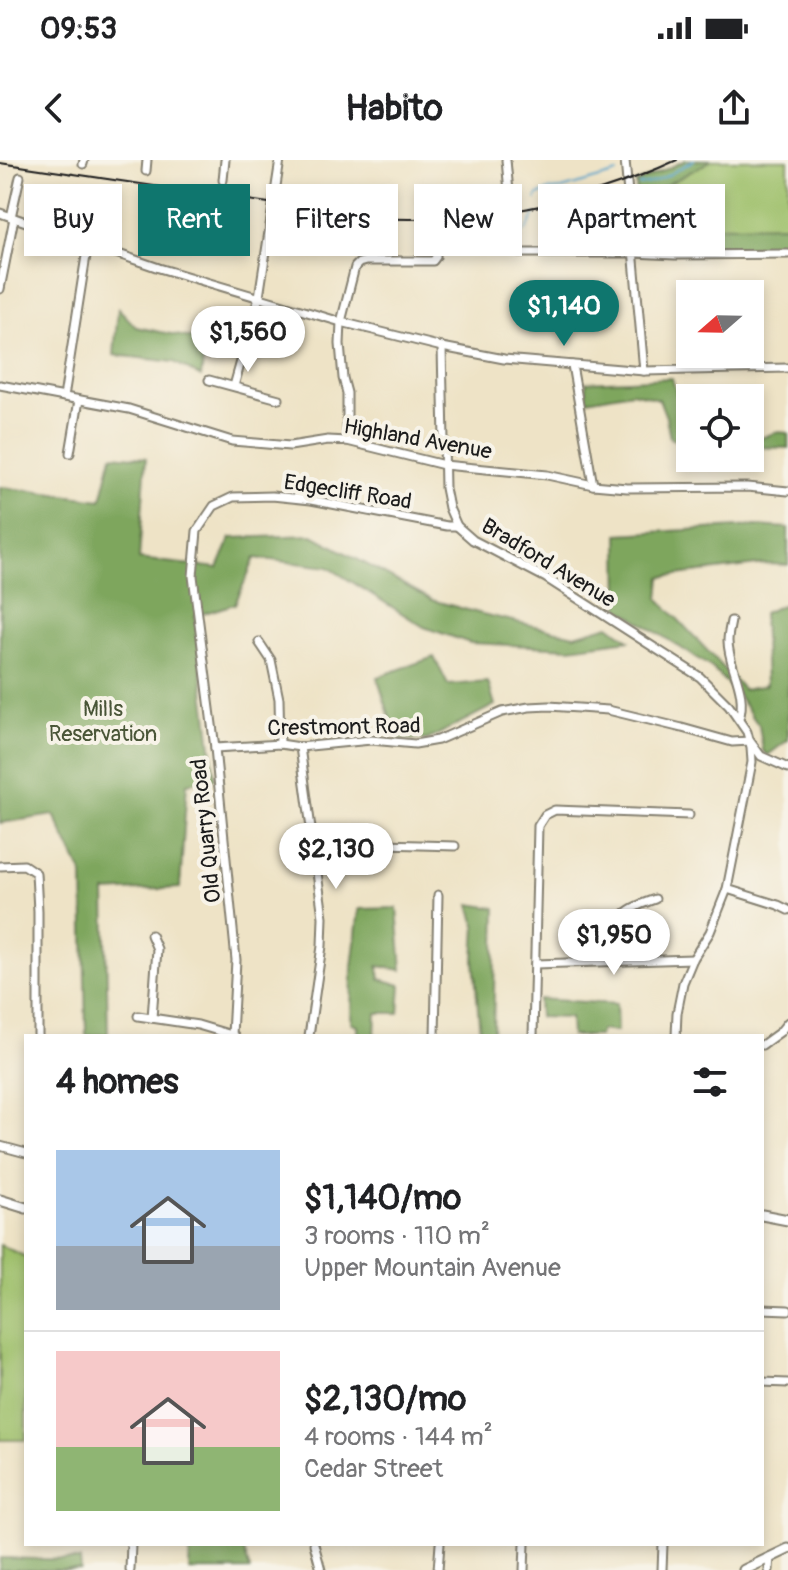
<!DOCTYPE html>
<meta charset="utf-8">
<style>
body{margin:0;font-family:Pangolin,sans-serif;background:#f2f2f2;color:#202124;height:100vh;display:flex;flex-direction:column;font-size:30px;white-space:nowrap}
*{box-sizing:border-box;margin:0}
p{font-size:26px;color:#757577}
.icon{flex:none;width:44px;height:44px;fill:none;stroke:currentColor;stroke-width:2;stroke-linecap:round;stroke-linejoin:round}
.map{position:relative;flex:1;overflow:hidden}
.details{position:absolute;left:24px;top:874px;width:740px;height:512px;display:flex;flex-direction:column;background:#fff;border-radius:0px;box-shadow:0 4px 12px #0003}
.details>*{flex:none}
.guide{position:absolute;left:24px;top:24px;width:740px;height:72px;display:flex;gap:16px}
.needle{width:52px;rotate:250deg}
.fabs{position:absolute;left:676px;top:120px;display:grid;gap:16px}
.fabs a{display:grid;place-items:center;width:88px;height:88px;border-radius:0px;background:#fff;box-shadow:0 4px 12px #0003;font-size:40px}
.price{position:absolute;translate:-50% -68px;padding:0 18px;border-radius:28px;background:#fff;color:#222;font-size:26px;line-height:52px;filter:drop-shadow(0 2px 4px #0008)}
.price::after{content:'';position:absolute;left:50%;top:48px;width:24px;height:18px;margin-left:-12px;background:inherit;clip-path:polygon(0 0,100% 0,50% 100%)}
.price.on{background:#0f766e;color:#fff}
ul{padding:0;list-style:none}
li{display:flex;align-items:center;gap:24px;height:200px;padding:0 32px}
li+li{border-top:2px solid #e0e0e0}
li span{display:grid;place-items:center;flex:none;width:224px;height:160px;border-radius:0px;color:#555}
li>.icon{margin-inline-start:auto}
span .icon{width:96px;height:96px;fill:#fffc;stroke-width:1}
li b{font-size:34px}
h2{display:flex;justify-content:space-between;align-items:center;height:96px;padding:0 32px;font-size:34px}
.tag{padding:0 28px;border-radius:0px;background:#fff;box-shadow:0 4px 12px #0003;font-size:28px;line-height:72px}
.tag.on{background:#0f766e;color:#fff}
.status{display:flex;justify-content:space-between;align-items:center;height:56px;padding:0 40px;background:#fff;direction:ltr}
.status svg{height:22px;fill:currentColor}
header{display:flex;justify-content:space-between;align-items:center;height:104px;padding:0 32px;background:#fff;font-size:36px;font-weight:700}
.map>svg:first-child{display:block}
.green{fill:#9dbf69;stroke:#5c6e42;stroke-width:2}
.forest{fill:#7ea65d;stroke:#4d613c;stroke-width:2}
.lines{fill:none;stroke-linecap:round;stroke-linejoin:round}
.stream{stroke:#51a3cc;stroke-width:2}
.minor-casing{stroke:#858071;stroke-width:11}
.major-casing{stroke:#858071;stroke-width:13}
.minor{stroke:#fff;stroke-width:7}
.major{stroke:#fff;stroke-width:9}
.rail{stroke:#1c1c1c;stroke-width:2}
.labels{text-anchor:middle;stroke-width:8;stroke-linejoin:round;paint-order:stroke}
.street-label{font-size:22px;fill:#1c1c1c;stroke:#f7f3e8}
.park-label{font-size:22px;fill:#495537;stroke:#f7f3e8}
</style>
<div class="status"><b>09:53</b><svg viewBox="0 0 49 12"><path d="M0 12V9h3v3zM5 12V6h3v6zM10 12V3h3v9zM15 12V0h3v12zM26 1h20v11H26zM47 4h2v5h-2z"/></svg></div>
<header><svg class="icon" aria-label="back" viewBox="0 0 24 24"><path d="M15 5l-7 7 7 7"/></svg>Habito<svg class="icon" aria-label="share" viewBox="0 0 24 24"><path d="M12 15V3M7 8l5-5 5 5M5 13v7h14v-7"/></svg></header>
<div class="map">
<svg width="788" height="1410" viewBox="0 0 788 1410">
<rect width="100%" height="100%" fill="#f7f3e8"/>
<filter id="ink" filterUnits="userSpaceOnUse"><feTurbulence type="fractalNoise" baseFrequency=".0125" numOctaves="2"/><feDisplacementMap in="SourceGraphic" scale="16" xChannelSelector="R" yChannelSelector="G"/><feConvolveMatrix kernelMatrix="1 2 1 2 8 2 1 2 1" color-interpolation-filters="sRGB"/></filter>
<filter id="wash" filterUnits="userSpaceOnUse"><feTurbulence type="fractalNoise" baseFrequency=".006" numOctaves="4" result="noise"/><feDisplacementMap in="SourceGraphic" scale="32" xChannelSelector="R" yChannelSelector="G"/><feGaussianBlur stdDeviation="1.8" result="paint"/><feColorMatrix in="noise" values="0 0 0 0 0 0 0 0 0 0 0 0 0 0 0 0 0 1.4 0 .05"/><feComposite in="paint" operator="in"/></filter>
<g filter="url(#wash)">
<rect width="100%" height="100%" fill="#eee3c6"/>
<g class="green">
<path d="M 686,0 L 788,0 L 788,87 L 641,88 L 636,23 Z"/>
<path d="M 0,1085 L 26,1097 L 26,1280 L 0,1280 Z"/>
</g>
<g class="forest">
<path d="M 686,0 L 712,0 L 648,35 L 645,52 L 665,62 L 715,66 L 788,65 L 788,87 L 641,88 L 636,23 Z"/>
<path d="M 118,148 L 136,167 L 206,181 L 201,217 L 174,202 L 114,195 Z"/>
<path d="M 672,218 L 683,256 L 690,258 L 690,287 L 670,278 L 666,257 L 659,239 L 632,232 L 587,240 L 586,222 Z"/>
<path d="M 777,272 L 788,273 L 788,288 L 750,287 L 750,274 L 761,278 Z"/>
<path d="M 112,295 L 146,298 L 139,399 L 218,408 L 231,378 L 313,375 L 432,440 L 482,454 L 575,475 L 609,465 L 629,480 L 570,488 L 470,483 L 424,467 L 328,407 L 255,398 L 235,444 L 195,456 L 215,619 L 187,623 L 180,728 L 105,732 L 108,874 L 86,876 L 83,715 L 54,655 L 0,663 L 0,327 L 101,340 Z"/>
<path d="M 756,366 L 788,368 L 788,405 L 765,404 L 661,417 L 659,439 L 744,530 L 766,525 L 763,453 L 785,444 L 788,446 L 788,580 L 768,595 L 763,591 L 759,566 L 736,533 L 712,508 L 619,448 L 618,374 Z"/>
<path d="M 434,497 L 448,525 L 488,522 L 495,545 L 427,580 L 397,579 L 377,517 Z"/>
<path d="M 470,744 L 496,748 L 493,876 L 476,876 L 480,874 L 474,800 L 476,766 Z"/>
<path d="M 397,748 L 402,810 L 378,806 L 380,819 L 401,825 L 399,853 L 376,853 L 375,876 L 358,876 L 358,866 L 351,862 L 352,807 L 359,749 Z"/>
<path d="M 538,839 L 616,844 L 617,872 L 601,870 L 599,876 L 571,876 L 570,858 L 539,857 Z"/>
<path d="M 190,1384 L 242,1384 L 250,1410 L 189,1410 Z"/>
<path d="M 0,1398 L 80,1400 L 81,1410 L 0,1410 Z"/>
</g>
<g class="lines">
<g class="stream">
<path d="M 639,25 C 659,24 677,9 694,0"/>
<path d="M 536,39 L 537,36 L 549,30 L 562,29 L 617,13"/>
<path d="M 519,73 L 526,71 L 535,54"/>
</g>
</g>
</g>
<g filter="url(#ink)">
<g class="lines">
<defs>
<g id="minor">
<path d="M 506,0 L 514,84 L 519,93 L 633,93 L 675,95 L 788,94"/>
<path d="M 625,0 L 644,211"/>
<path d="M 83,4 L 84,0"/>
<path d="M 146,11 L 147,0"/>
<path d="M 223,20 L 225,0"/>
<path d="M 0,53 L 159,108 L 341,162 L 442,187 L 504,199 L 644,211 L 788,208"/>
<path d="M 11,57 L 20,17"/>
<path d="M 0,129 L 14,58"/>
<path d="M 442,187 L 445,328 L 449,348 L 457,366 L 473,380 L 546,418 L 700,517 L 729,546 L 747,572 L 751,587 L 752,602 L 727,729 L 710,772 L 693,799 L 683,823 L 677,853 L 676,876"/>
<path d="M 572,205 L 593,325"/>
<path d="M 209,220 L 279,239"/>
<path d="M 0,225 L 129,249 L 232,281 L 290,286 L 328,280 L 347,281 L 444,305 L 547,315 L 593,325 L 627,328 L 747,327 L 788,331"/>
<path d="M 234,226 L 259,137 L 280,0"/>
<path d="M 64,237 L 88,83"/>
<path d="M 347,281 L 347,233 L 343,218 L 340,184 L 341,162 L 355,107 L 359,103 L 366,101 L 433,101 L 436,97 L 436,81 L 443,75 L 512,66"/>
<path d="M 70,293 L 79,240"/>
<path d="M 731,461 C 730,467 728,474 728,481 C 728,506 748,531 739,559"/>
<path d="M 259,482 L 271,500 L 279,539 L 280,584"/>
<path d="M 300,587 L 323,757 L 322,786 L 309,876"/>
<path d="M 215,588 L 280,584 L 300,587 L 371,580 L 415,584 L 438,580 L 502,552 L 529,547 L 549,546 L 608,550 L 682,568 L 732,582 L 750,581 L 761,596 L 788,608"/>
<path d="M 313,682 L 455,686"/>
<path d="M 0,706 L 24,705 L 36,713 L 38,751 L 38,876"/>
<path d="M 727,729 L 778,745 L 788,750"/>
<path d="M 151,775 L 157,789 L 152,858"/>
<path d="M 617,801 C 618,759 612,754 655,739"/>
<path d="M 535,804 L 693,799"/>
<path d="M 138,856 L 198,865 L 235,876"/>
<path d="M 232,875 L 236,800 L 215,588 L 193,416 L 197,371 L 214,346 L 233,337 L 272,336 L 311,340 L 447,366 L 457,366"/>
<path d="M 435,876 L 438,735"/>
<path d="M 533,876 L 538,666 L 545,655 L 555,650 L 689,655"/>
<path d="M 762,885 L 780,872 L 788,862"/>
<path d="M 0,986 L 26,993"/>
<path d="M 762,1149 L 788,1150"/>
<path d="M 762,1222 L 788,1223"/>
<path d="M 314,1384 L 321,1410"/>
<path d="M 130,1410 L 131,1384"/>
<path d="M 438,1410 L 440,1384"/>
<path d="M 524,1410 L 525,1384"/>
<path d="M 662,1410 L 663,1384"/>
<path d="M 769,1410 L 770,1397"/>
</g>
<g id="major">
<path d="M 0,1040 L 26,1048"/>
<path d="M 762,1055 L 788,1060"/>
<path d="M 744,1410 L 788,1389"/>
</g>
</defs>
<use href="#minor" class="minor-casing"/>
<use href="#major" class="major-casing"/>
<use href="#minor" class="minor"/>
<use href="#major" class="major"/>
<path class="rail" d="M 0,3 L 370,58 C 480,64 577,46 677,0"/>
</g>
</g>
<g class="labels">
<g class="street-label">
<text transform="translate(418 278) rotate(10)" y="8">Highland Avenue</text>
<text transform="translate(348 331) rotate(9)" y="8">Edgecliff Road</text>
<text transform="translate(549 402) rotate(31)" y="8">Bradford Avenue</text>
<text transform="translate(344 566) rotate(-1)" y="8">Crestmont Road</text>
<text transform="translate(205 671) rotate(-96)" y="8">Old Quarry Road</text>
</g>
<g class="park-label">
<text x="103" y="556">Mills<tspan x="103" dy="25">Reservation</tspan></text>
</g>
</g>
</svg>
<div class="fabs">
<a><svg class="needle" viewBox="-14 -14 28 28"><path d="M0-13l5 13h-10z" fill="#e53935"/><path d="M0 13l5-13h-10z" fill="#757577"/></svg></a>
<a><svg class="icon" aria-label="locate" viewBox="0 0 24 24"><circle cx="12" cy="12" r="6"/><path d="M12 2v4M12 18v4M2 12h4M18 12h4"/></svg></a>
</div>
<b class="price on" style="left:564px;top:188px">$1,140</b>
<b class="price" style="left:248px;top:214px">$1,560</b>
<b class="price" style="left:336px;top:731px">$2,130</b>
<b class="price" style="left:614px;top:817px">$1,950</b>
<div class="guide">
<a class="tag">Buy</a>
<a class="tag on">Rent</a>
<a class="tag">Filters</a>
<a class="tag">New</a>
<a class="tag">Apartment</a>
</div>
<section class="details">
<h2>4 homes<svg class="icon" aria-label="filters" viewBox="0 0 24 24"><path d="M4 7h16M4 17h16"/><circle cx="9" cy="7" r="2"/><circle cx="15" cy="17" r="2"/></svg></h2>
<ul>
<li><span style="background:linear-gradient(#a9c7e8 60%,#9aa5b1 0)"><svg class="icon" aria-label="home" viewBox="0 0 24 24"><path d="M3 11l9-7 9 7M6 9v11h12V9"/></svg></span><div><b>$1,140/mo</b><p>3 rooms · 110 m²</p><p>Upper Mountain Avenue</p></div></li>
<li><span style="background:linear-gradient(#f6c9c9 60%,#8fb573 0)"><svg class="icon" aria-label="home" viewBox="0 0 24 24"><path d="M3 11l9-7 9 7M6 9v11h12V9"/></svg></span><div><b>$2,130/mo</b><p>4 rooms · 144 m²</p><p>Cedar Street</p></div></li>
</ul>
</section>
</div>
